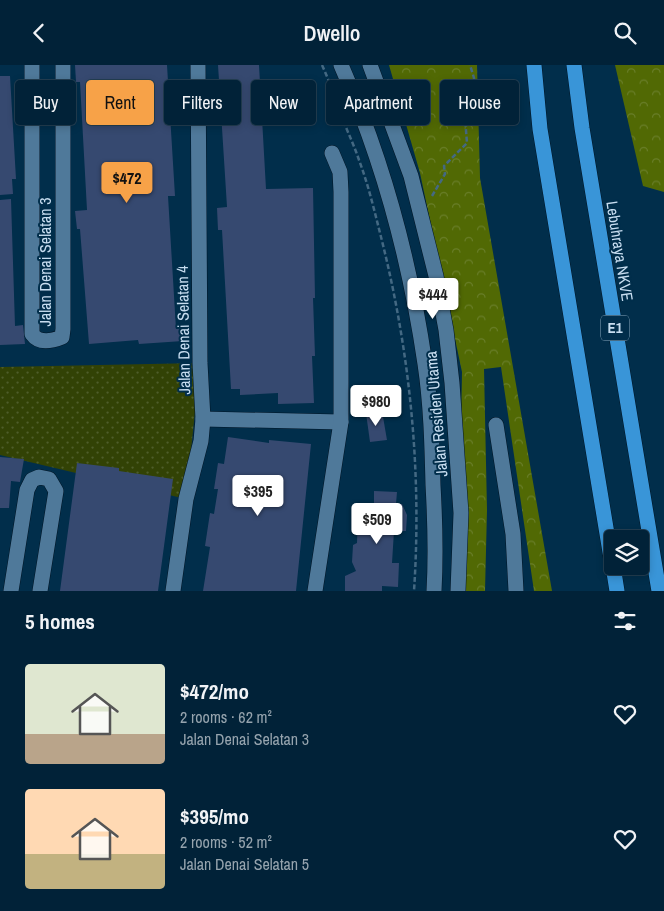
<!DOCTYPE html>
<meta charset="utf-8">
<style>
body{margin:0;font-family:"Archivo Narrow",sans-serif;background:#0b2a40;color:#f1f3f6;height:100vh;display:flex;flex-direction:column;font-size:19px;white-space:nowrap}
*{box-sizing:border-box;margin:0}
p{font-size:16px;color:#96a4ae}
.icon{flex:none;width:28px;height:28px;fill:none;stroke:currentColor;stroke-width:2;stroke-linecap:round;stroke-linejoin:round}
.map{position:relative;height:526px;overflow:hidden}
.panel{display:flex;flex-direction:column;background:#012238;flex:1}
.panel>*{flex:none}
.banner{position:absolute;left:15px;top:15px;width:635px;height:45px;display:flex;gap:10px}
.tools{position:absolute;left:604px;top:465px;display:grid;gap:10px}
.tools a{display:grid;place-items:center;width:45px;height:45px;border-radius:5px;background:#012238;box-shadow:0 2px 8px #0003,0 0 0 1px #233f53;font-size:25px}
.price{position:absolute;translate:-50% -42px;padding:0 11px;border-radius:5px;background:#fff;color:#222;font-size:16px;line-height:32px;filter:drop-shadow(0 1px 2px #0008)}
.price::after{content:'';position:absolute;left:50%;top:30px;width:15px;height:11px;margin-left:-8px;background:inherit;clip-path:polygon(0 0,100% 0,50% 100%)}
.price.active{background:#f7a248;color:#111}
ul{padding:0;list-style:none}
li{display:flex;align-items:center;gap:15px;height:125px;padding:0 25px}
li span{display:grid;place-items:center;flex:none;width:140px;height:100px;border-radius:5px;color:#555}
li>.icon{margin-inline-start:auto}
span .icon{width:60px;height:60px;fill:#fffc;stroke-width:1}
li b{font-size:21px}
h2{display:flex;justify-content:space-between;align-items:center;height:60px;padding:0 25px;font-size:21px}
.tag{padding:0 18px;border-radius:5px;background:#012238;box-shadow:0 2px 8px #0003,0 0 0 1px #233f53;font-size:18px;line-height:45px}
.tag.active{background:#f7a248;color:#111}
header{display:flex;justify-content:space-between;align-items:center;height:65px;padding:0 25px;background:#012238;font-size:22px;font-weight:600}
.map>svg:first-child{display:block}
.green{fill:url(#green-dots)}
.forest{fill:url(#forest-crowns)}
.building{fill:#364970}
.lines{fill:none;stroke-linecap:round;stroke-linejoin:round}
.minor-casing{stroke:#021525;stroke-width:16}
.highway-casing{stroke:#021525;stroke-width:16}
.path{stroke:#446983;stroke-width:2.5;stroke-dasharray:5 2.5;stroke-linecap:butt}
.minor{stroke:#4f799a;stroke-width:15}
.highway{stroke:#3995d8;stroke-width:15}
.labels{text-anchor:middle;stroke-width:4;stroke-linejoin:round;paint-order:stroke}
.shield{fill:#012e4b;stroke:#8ca8be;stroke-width:1}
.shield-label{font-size:15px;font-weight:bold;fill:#c7ddf0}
.street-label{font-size:16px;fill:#c7ddf0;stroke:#012e4b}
</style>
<header><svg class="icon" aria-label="back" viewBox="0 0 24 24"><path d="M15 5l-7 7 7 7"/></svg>Dwello<svg class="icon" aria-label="search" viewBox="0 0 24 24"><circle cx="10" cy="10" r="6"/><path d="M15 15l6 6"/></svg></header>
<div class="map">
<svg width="664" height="526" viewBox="0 0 664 526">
<defs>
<pattern id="green-dots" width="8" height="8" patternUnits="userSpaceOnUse" patternTransform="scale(1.25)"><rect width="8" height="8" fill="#324205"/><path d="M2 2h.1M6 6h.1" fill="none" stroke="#4e5d2a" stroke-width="1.8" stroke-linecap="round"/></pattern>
<pattern id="forest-crowns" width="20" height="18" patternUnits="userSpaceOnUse" patternTransform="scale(1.25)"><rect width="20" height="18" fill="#516904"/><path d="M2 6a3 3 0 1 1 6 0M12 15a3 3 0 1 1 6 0" fill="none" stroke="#697e29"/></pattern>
</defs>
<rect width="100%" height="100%" fill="#012e4b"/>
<path class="green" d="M 200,298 L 186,434 L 0,390 L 0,302 Z"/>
<g class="forest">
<path d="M 389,0 L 477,0 L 480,113 L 552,526 L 534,526 L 501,302 L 484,304 L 487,445 L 485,526 L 458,526 L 462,307 L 420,108 Z"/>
<path d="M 615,0 L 664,0 L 664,127 L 643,121 Z"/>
</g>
<g class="building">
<path d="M 75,0 L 167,0 L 175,131 L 168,131 L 176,264 L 182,263 L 183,276 L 139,279 L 138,275 L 89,279 L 80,164 L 77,164 L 75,146 L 87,145 L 80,17 L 76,17 Z"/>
<path d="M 218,0 L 259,0 L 266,124 L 313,123 L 315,233 L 313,233 L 315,291 L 312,291 L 314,338 L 278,339 L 278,328 L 240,330 L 240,324 L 231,324 L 222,165 L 218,165 L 217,143 L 227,142 Z"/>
<path d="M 0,11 L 10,11 L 16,114 L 12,114 L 13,129 L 0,130 Z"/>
<path d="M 11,134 L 15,261 L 23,260 L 25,279 L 0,280 L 0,135 Z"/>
<path d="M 382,346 L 387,375 L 370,377 L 366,348 Z"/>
<path d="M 228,372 L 269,378 L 269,375 L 311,379 L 296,526 L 203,526 L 210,482 L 205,481 L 210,448 L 214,449 L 218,424 L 214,424 L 218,398 L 224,399 Z"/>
<path d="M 0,392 L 24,394 L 20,417 L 11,416 L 9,443 L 0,443 Z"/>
<path d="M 77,398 L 119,403 L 119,406 L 173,414 L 158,526 L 60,526 Z"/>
<path d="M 374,426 L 397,427 L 396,439 L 402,439 L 407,450 L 406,466 L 394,466 L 392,498 L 399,498 L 398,522 L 382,521 L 382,526 L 345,526 L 345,511 L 356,506 L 352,497 L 353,480 L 357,478 L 358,445 L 374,438 Z"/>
</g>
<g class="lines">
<defs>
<g id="minor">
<path d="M 32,0 L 32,269 C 39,279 52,276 62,272 L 63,264 L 63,0"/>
<path d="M 341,0 C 383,95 410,196 425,299 C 431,339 432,379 433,420 C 435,455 436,491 434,526"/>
<path d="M 370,0 L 411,111 L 436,211 L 446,265 L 452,318 L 461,448 L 458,526"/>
<path d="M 203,354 L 341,357"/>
<path d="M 496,360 L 513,469 L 516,526"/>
<path d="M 11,526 L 27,425 L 32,415 L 39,412 L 49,414 L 56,426 L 40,526"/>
<path d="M 173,526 L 186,434 L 201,376 L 203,354 L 200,298 L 198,0"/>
<path d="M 315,526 L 341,357 L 341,127 L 340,107 L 332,88"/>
</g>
<g id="highway">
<path d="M 534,0 L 540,64 L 612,499"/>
<path d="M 574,0 L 582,63 L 659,526"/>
<path d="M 613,501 L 617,526"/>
</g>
</defs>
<use href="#minor" class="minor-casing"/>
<use href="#highway" class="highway-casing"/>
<g class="path">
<path d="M 322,0 C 331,20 338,40 345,60 C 350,72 355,83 359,95 C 368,119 374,144 380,168 C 410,285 422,406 414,526"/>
<path d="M 432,131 L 445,109 L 444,101 L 467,78 L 465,53 L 475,46 L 474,13 L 470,0"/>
</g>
<use href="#minor" class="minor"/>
<use href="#highway" class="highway"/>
</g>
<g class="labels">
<rect class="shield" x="601" y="250.5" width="28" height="25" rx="4"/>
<g class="shield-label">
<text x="615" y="268">E1</text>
</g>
<g class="street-label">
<text transform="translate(620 186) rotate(81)" y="6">Lebuhraya NKVE</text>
<text transform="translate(45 197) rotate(-90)" y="6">Jalan Denai Selatan 3</text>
<text transform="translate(183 265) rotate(-91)" y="6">Jalan Denai Selatan 4</text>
<text transform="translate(436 349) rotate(-95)" y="6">Jalan Residen Utama</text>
</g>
</g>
</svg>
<div class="tools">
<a><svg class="icon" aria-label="layers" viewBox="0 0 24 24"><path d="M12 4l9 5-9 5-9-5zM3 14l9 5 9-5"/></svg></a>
</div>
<b class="price active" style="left:127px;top:139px">$472</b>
<b class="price" style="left:433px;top:255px">$444</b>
<b class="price" style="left:376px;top:362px">$980</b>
<b class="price" style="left:258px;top:452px">$395</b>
<b class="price" style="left:377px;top:480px">$509</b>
<div class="banner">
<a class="tag">Buy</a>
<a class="tag active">Rent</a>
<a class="tag">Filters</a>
<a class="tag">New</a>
<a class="tag">Apartment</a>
<a class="tag">House</a>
</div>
</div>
<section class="panel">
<h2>5 homes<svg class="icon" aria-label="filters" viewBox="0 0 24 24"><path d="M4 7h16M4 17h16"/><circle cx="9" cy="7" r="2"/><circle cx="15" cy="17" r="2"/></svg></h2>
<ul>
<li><span style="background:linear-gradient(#dfe7d0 70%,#b9a48a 0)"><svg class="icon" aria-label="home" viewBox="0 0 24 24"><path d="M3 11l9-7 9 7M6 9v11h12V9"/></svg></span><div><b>$472/mo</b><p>2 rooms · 62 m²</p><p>Jalan Denai Selatan 3</p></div><svg class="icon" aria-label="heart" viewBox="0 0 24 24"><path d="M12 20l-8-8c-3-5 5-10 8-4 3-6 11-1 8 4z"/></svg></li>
<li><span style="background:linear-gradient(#ffd9b3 65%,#c2b280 0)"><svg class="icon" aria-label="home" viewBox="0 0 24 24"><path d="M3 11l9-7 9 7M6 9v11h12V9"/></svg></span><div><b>$395/mo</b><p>2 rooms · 52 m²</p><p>Jalan Denai Selatan 5</p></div><svg class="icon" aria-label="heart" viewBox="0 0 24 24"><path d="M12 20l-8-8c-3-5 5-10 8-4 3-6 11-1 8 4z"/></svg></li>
</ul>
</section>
